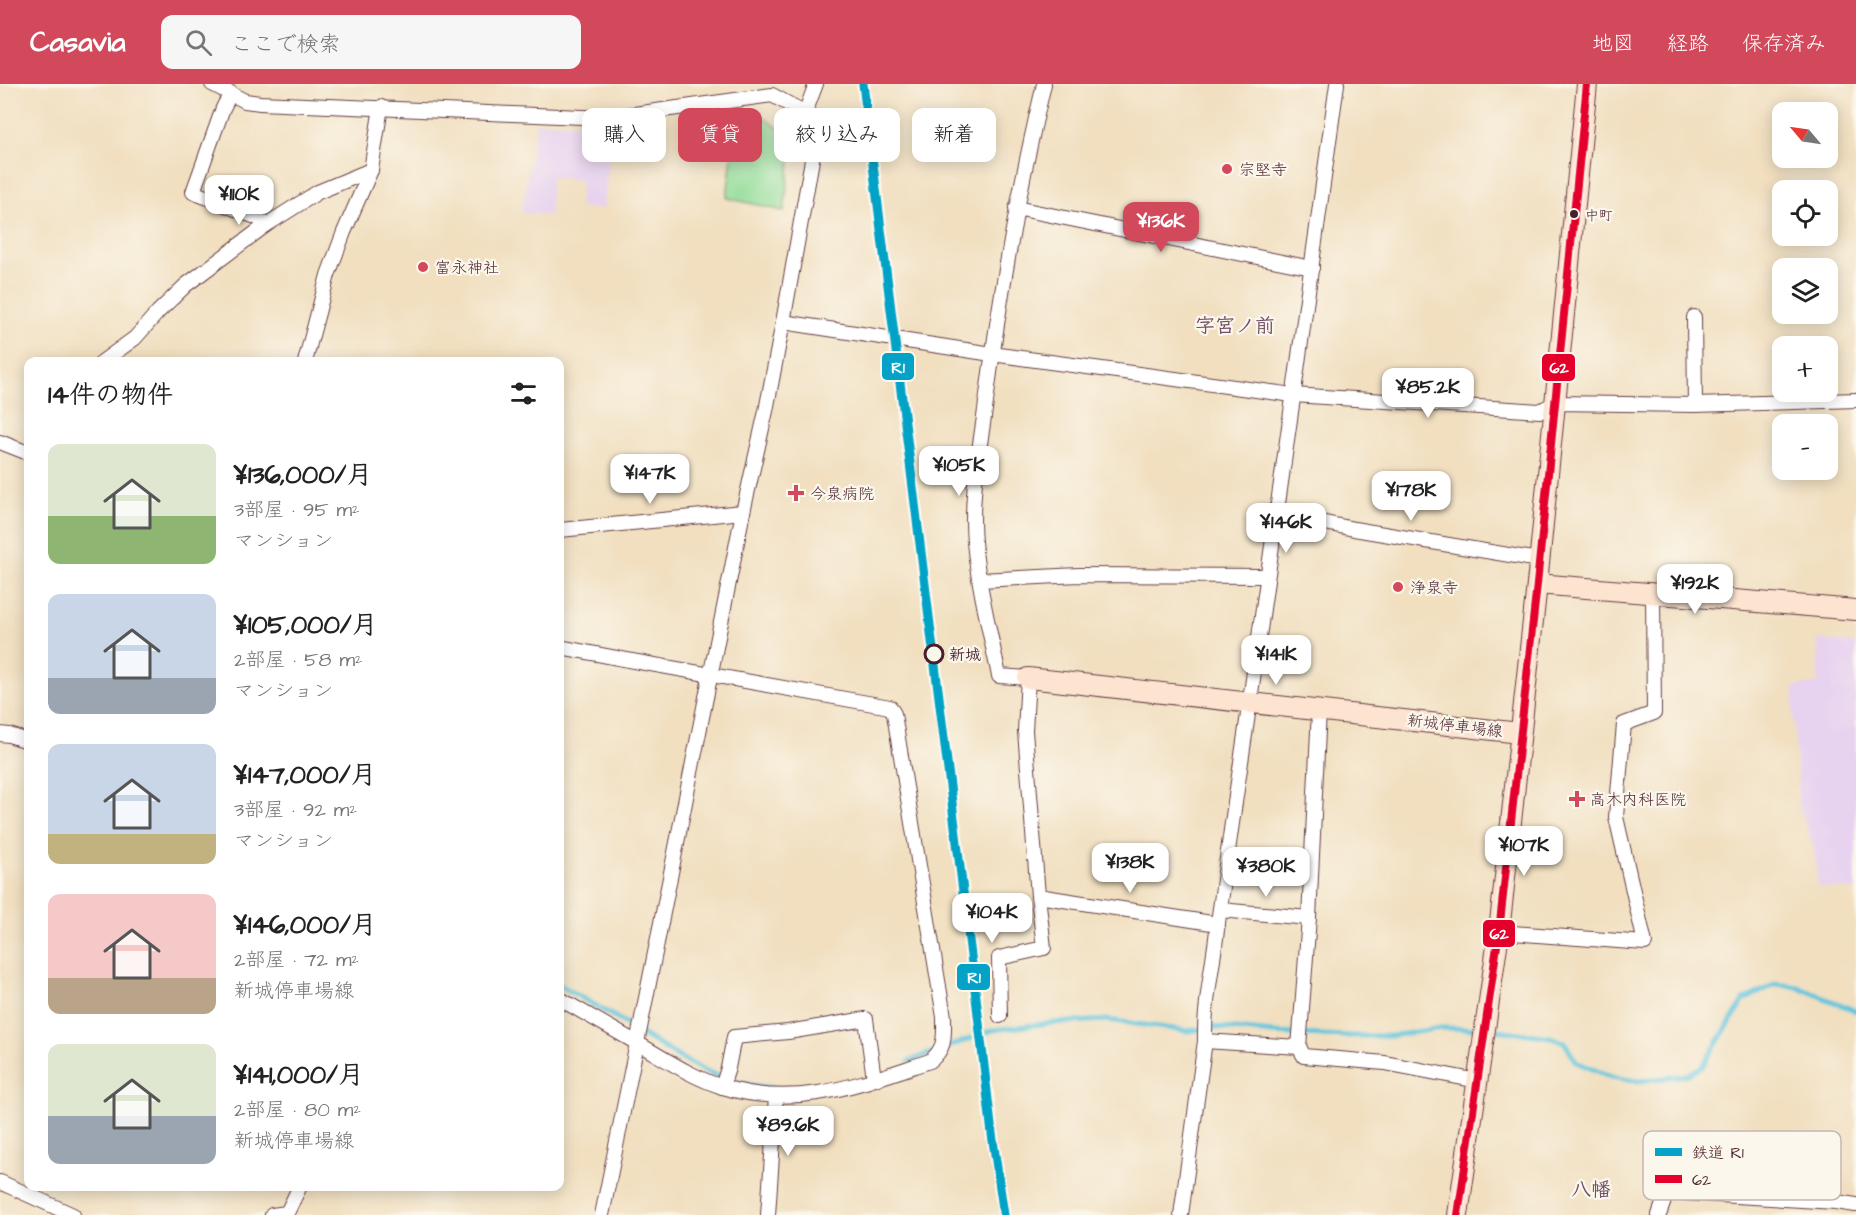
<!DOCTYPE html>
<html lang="ja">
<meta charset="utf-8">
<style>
body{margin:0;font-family:"Architects Daughter","Klee One",sans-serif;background:#f6f6f6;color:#222;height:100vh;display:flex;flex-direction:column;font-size:22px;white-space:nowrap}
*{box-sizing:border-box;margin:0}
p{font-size:20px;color:#767676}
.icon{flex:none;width:33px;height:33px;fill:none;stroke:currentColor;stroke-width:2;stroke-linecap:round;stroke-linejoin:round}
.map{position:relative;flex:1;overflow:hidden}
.sheet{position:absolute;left:24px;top:273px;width:540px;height:834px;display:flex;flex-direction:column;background:#fff;border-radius:12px;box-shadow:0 3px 15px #0003}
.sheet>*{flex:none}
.guide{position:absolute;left:582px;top:24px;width:570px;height:54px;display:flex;gap:12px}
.needle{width:39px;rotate:299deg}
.tools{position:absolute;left:1772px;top:18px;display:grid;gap:12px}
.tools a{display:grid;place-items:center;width:66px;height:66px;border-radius:12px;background:#fff;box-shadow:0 3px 15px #0003;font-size:30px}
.price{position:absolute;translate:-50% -51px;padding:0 14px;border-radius:12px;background:#fff;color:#222;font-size:20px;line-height:39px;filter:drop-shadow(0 2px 3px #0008)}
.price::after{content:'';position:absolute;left:50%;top:36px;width:18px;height:14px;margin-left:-9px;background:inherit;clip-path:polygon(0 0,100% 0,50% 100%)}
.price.selected{background:#d1495b;color:#fff}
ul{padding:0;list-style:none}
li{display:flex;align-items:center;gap:18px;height:150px;padding:0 24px}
li span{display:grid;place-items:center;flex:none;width:168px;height:120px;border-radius:12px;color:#555}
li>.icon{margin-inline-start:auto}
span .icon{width:72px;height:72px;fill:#fffc;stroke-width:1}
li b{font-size:26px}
h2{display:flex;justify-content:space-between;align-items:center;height:72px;padding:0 24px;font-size:26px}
.pill{padding:0 21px;border-radius:12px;background:#fff;box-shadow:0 3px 15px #0003;font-size:21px;line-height:54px}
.pill.selected{background:#d1495b;color:#fff}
header{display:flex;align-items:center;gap:36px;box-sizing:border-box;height:84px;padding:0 30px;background:#d1495b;color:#fff}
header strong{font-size:28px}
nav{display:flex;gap:33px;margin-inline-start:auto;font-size:21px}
.search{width:420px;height:54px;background:#f6f6f6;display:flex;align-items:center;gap:15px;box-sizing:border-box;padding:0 21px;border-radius:12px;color:#767676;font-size:22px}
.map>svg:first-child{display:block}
.built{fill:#e7d2ef}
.green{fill:#92dd99;stroke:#6e7e62;stroke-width:1.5}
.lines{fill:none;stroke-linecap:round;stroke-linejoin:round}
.stream{stroke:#5fc4dc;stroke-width:5}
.street-casing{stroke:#633c41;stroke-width:16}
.secondary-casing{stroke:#633c41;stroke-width:22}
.street{stroke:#fff;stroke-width:14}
.secondary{stroke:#fde4d1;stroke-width:20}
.bus-1-casing{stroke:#fbf7ec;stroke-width:12}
.bus-1{stroke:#e4002b;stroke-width:8}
.rail-1-casing{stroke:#fbf7ec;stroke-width:14}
.rail-1{stroke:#04a2c6;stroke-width:9}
.poi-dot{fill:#d1495b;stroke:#fbf7ec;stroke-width:2}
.bus-dot{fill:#4a1f2b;stroke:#fbf7ec;stroke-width:2}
.stop-dot{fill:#fbf7ec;stroke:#4a1f2b;stroke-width:3}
.labels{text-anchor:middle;stroke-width:4.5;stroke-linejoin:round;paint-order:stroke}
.bus-label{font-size:14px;fill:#4a1f2b;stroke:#fbf7ec;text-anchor:start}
.poi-label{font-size:16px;fill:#4a1f2b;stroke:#fbf7ec;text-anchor:start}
.stop-label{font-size:16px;font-weight:bold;fill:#4a1f2b;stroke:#fbf7ec;text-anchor:start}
.street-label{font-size:16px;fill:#4a1f2b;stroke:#fbf7ec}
.quarter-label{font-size:20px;font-weight:bold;fill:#734e68;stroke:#fbf7ec}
.key{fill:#fbf7ec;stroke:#c6b6b2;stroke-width:1.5}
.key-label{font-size:16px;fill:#4a1f2b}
.line-badge{stroke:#fbf7ec;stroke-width:2}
.badge-label{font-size:16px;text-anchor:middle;font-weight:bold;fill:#fff}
</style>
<header>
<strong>Casavia</strong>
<div class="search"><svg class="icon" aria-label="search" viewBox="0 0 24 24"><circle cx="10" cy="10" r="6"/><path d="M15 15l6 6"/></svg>ここで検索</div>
<nav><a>地図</a><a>経路</a><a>保存済み</a></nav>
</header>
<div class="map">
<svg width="1856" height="1131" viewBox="0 0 1856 1131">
<rect width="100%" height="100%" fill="#fbf7ec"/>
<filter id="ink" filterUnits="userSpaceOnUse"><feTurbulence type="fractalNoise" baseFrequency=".0167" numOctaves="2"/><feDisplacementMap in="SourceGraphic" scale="12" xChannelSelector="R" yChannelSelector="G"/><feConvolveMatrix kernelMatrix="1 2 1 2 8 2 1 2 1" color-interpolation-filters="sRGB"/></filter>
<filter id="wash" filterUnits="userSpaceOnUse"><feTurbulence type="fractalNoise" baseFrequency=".008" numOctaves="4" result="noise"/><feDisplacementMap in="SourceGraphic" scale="24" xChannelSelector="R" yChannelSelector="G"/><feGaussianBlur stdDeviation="1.35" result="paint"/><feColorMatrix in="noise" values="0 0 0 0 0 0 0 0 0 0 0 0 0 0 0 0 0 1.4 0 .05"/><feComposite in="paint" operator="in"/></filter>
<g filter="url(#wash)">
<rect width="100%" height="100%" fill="#f1dfc0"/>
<g class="built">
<path d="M 536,38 L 614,40 L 603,125 L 579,123 L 581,96 L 551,93 L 550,131 L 521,129 Z"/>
<path d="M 1818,555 L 1856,560 L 1856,806 L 1818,803 L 1814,764 L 1798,719 L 1798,701 L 1793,622 L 1794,603 L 1818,599 Z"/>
</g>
<path class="green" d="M 737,30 L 763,33 L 793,55 L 784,127 L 727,114 Z"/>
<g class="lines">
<g class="stream">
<path d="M 560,901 C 583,915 608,928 631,943 C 693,983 734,1011 811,1003"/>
<path d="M 1489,945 L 1551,953 L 1565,959 L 1576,978 L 1612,993 L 1638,997 L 1686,991 L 1702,983 L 1744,916 L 1776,900 L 1798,903 L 1856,927"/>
<path d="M 943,965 L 993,946 L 1051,939 L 1108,936 L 1188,947 L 1214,943 L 1273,949 L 1346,952 L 1391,952 L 1441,944 L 1480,945"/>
<path d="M 909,977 L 931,969"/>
</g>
</g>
</g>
<g filter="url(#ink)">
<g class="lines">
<defs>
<g id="street">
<path d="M 212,0 L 245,17 L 260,19 L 605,34 L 772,11 L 805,29 L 817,48 L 783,238 L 992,270 L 1293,311 L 1540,327 L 1555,319 L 1695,321 L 1856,316"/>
<path d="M 231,9 L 223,24 L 193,108 L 258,134 L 266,141"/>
<path d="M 805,29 L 816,0"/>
<path d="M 1016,124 L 1312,184"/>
<path d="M 1694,233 L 1695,321"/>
<path d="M 102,278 L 135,254 L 158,228 L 186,201 L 266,141 L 318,108 L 371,86 L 381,23"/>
<path d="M 305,278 L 328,191 L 344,148 L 371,86"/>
<path d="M 0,358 L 28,369"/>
<path d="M 1277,429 L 1354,445 L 1539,476"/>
<path d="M 560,446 L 743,428"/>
<path d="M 980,496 L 1079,491 L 1266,492"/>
<path d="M 560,563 L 633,577 L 890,623 L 894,630 L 944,933 C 944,953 946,964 930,977 C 859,1000 798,1026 723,1003 C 693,994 665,975 637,959 L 602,1131"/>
<path d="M 1319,626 L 1309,834 L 1299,963 L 1304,972 L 1385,979 L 1478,997"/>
<path d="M 0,650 L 9,651 L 28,657"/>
<path d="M 1038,812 L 1218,840"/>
<path d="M 1220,826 L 1309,834"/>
<path d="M 1499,848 L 1645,859 L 1616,733 L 1624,640 L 1654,629 L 1653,509"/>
<path d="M 560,915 L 637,959 L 743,428 L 766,327 L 783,238"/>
<path d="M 1000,932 L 999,874 L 1044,864 L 1038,812 L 1025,647 L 1028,594 L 999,592 C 990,547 978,502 974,458 C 970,414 979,369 985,326 C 999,216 1018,108 1044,0"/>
<path d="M 1205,957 L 1299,963"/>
<path d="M 722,1003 L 728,984 L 734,953 L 788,948 L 866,935 L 874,995"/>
<path d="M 0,1098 L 73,1131"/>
<path d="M 272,1131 L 287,1129 L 300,1102"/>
<path d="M 768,1131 L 776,1012"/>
<path d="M 1181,1131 L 1205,957 C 1204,920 1213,882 1217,846 C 1226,779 1236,711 1246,644 C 1276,429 1308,215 1337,0"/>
<path d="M 1659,1131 L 1667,1108 L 1836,1118 L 1856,1121"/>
</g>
<g id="secondary">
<path d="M 1537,500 L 1856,526"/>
<path d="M 1028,594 L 1520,649"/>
<path d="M 1458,1131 L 1499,848 L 1537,500 L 1587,0"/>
</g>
</defs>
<use href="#street" class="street-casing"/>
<use href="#secondary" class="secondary-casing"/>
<use href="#street" class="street"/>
<use href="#secondary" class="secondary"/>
<defs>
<path id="bus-1" d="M 1458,1131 L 1499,848 L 1537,500 L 1587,0"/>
</defs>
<use href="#bus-1" class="bus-1-casing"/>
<use href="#bus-1" class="bus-1"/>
<defs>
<path id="rail-1" d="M 863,0 L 973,888 L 992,1050 L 1004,1131"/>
</defs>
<use href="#rail-1" class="rail-1-casing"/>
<use href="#rail-1" class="rail-1"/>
</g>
</g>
<g class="poi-dot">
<circle cx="1227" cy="85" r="6"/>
<circle cx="423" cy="183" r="6"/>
<path d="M793 400h6v6h6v6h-6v6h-6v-6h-6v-6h6z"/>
<circle cx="1398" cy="503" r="6"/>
<path d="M1574 706h6v6h6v6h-6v6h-6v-6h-6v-6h6z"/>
</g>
<circle class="bus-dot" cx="1574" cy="130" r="5"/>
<circle class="stop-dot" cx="934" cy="570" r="9"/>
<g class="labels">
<g class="bus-label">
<text x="1585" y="136">中町</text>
</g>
<g class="poi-label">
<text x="1239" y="91">宗堅寺</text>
<text x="435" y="189">富永神社</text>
<text x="810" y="415">今泉病院</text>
<text x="1410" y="509">浄泉寺</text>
<text x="1590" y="721">高木内科医院</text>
</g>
<g class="stop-label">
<text x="949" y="576">新城</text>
</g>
<g class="street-label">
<text transform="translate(1455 641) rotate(7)" y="6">新城停車場線</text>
</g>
<g class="quarter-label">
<text x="1235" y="248">字宮ノ前</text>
<text x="1591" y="1112">八幡</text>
</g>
</g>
<rect x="1643" y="1047" width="198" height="69" rx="9" class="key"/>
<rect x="1655" y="1064" width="27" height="8" fill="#04a2c6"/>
<rect x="1655" y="1091" width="27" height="8" fill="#e4002b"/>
<g class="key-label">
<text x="1692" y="1074">鉄道 R1</text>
<text x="1692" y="1101">62</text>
</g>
<g class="line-badge">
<rect x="881" y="268" width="34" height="29" rx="6" fill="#04a2c6"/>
<rect x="1541" y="269" width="35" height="29" rx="6" fill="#e4002b"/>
<rect x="1482" y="835" width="34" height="29" rx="6" fill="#e4002b"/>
<rect x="956" y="879" width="35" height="28" rx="6" fill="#04a2c6"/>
</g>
<g class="badge-label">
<text x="898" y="289">R1</text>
<text x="1559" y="289">62</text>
<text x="1499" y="855">62</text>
<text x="974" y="899">R1</text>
</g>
</svg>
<div class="tools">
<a><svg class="needle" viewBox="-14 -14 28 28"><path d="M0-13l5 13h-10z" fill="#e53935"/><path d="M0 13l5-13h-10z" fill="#767676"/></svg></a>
<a><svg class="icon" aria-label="locate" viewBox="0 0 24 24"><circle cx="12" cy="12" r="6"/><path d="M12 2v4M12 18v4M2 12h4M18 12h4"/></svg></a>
<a><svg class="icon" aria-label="layers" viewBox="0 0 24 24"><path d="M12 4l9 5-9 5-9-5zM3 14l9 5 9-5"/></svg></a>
<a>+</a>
<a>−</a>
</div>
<b class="price" style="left:239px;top:142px">¥110K</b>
<b class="price selected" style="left:1161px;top:169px">¥136K</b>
<b class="price" style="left:1428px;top:335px">¥85.2K</b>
<b class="price" style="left:959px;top:413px">¥105K</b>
<b class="price" style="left:650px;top:421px">¥147K</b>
<b class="price" style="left:1411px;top:438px">¥178K</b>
<b class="price" style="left:1286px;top:470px">¥146K</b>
<b class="price" style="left:1695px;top:531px">¥192K</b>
<b class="price" style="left:1276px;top:602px">¥141K</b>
<b class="price" style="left:1524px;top:793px">¥107K</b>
<b class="price" style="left:1130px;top:810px">¥138K</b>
<b class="price" style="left:1266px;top:814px">¥380K</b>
<b class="price" style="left:992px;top:860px">¥104K</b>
<b class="price" style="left:788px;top:1073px">¥89.6K</b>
<div class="guide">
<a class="pill">購入</a>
<a class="pill selected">賃貸</a>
<a class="pill">絞り込み</a>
<a class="pill">新着</a>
</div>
<section class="sheet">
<h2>14件の物件<svg class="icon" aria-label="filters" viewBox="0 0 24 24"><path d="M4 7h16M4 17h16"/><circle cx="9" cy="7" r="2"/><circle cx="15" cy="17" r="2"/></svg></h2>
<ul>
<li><span style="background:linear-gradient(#dfe7d0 60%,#8fb573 0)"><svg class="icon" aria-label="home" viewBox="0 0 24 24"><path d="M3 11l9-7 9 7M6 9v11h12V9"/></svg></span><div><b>¥136,000/月</b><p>3部屋 · 95 m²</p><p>マンション</p></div></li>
<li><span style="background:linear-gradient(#c9d6e8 70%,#9aa5b1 0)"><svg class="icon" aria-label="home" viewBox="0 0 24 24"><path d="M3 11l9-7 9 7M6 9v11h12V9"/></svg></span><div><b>¥105,000/月</b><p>2部屋 · 58 m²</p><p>マンション</p></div></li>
<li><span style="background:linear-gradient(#c9d6e8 75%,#c2b280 0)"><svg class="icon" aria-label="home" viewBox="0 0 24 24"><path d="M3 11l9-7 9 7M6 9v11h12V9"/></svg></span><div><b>¥147,000/月</b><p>3部屋 · 92 m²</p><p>マンション</p></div></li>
<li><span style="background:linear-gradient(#f6c9c9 70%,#b9a48a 0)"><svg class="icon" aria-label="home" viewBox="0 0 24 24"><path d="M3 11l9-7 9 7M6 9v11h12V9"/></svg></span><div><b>¥146,000/月</b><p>2部屋 · 72 m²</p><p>新城停車場線</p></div></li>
<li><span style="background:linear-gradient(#dfe7d0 60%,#9aa5b1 0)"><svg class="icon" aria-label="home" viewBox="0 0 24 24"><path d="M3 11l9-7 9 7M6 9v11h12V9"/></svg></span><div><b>¥141,000/月</b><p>2部屋 · 80 m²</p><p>新城停車場線</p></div></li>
</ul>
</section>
</div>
